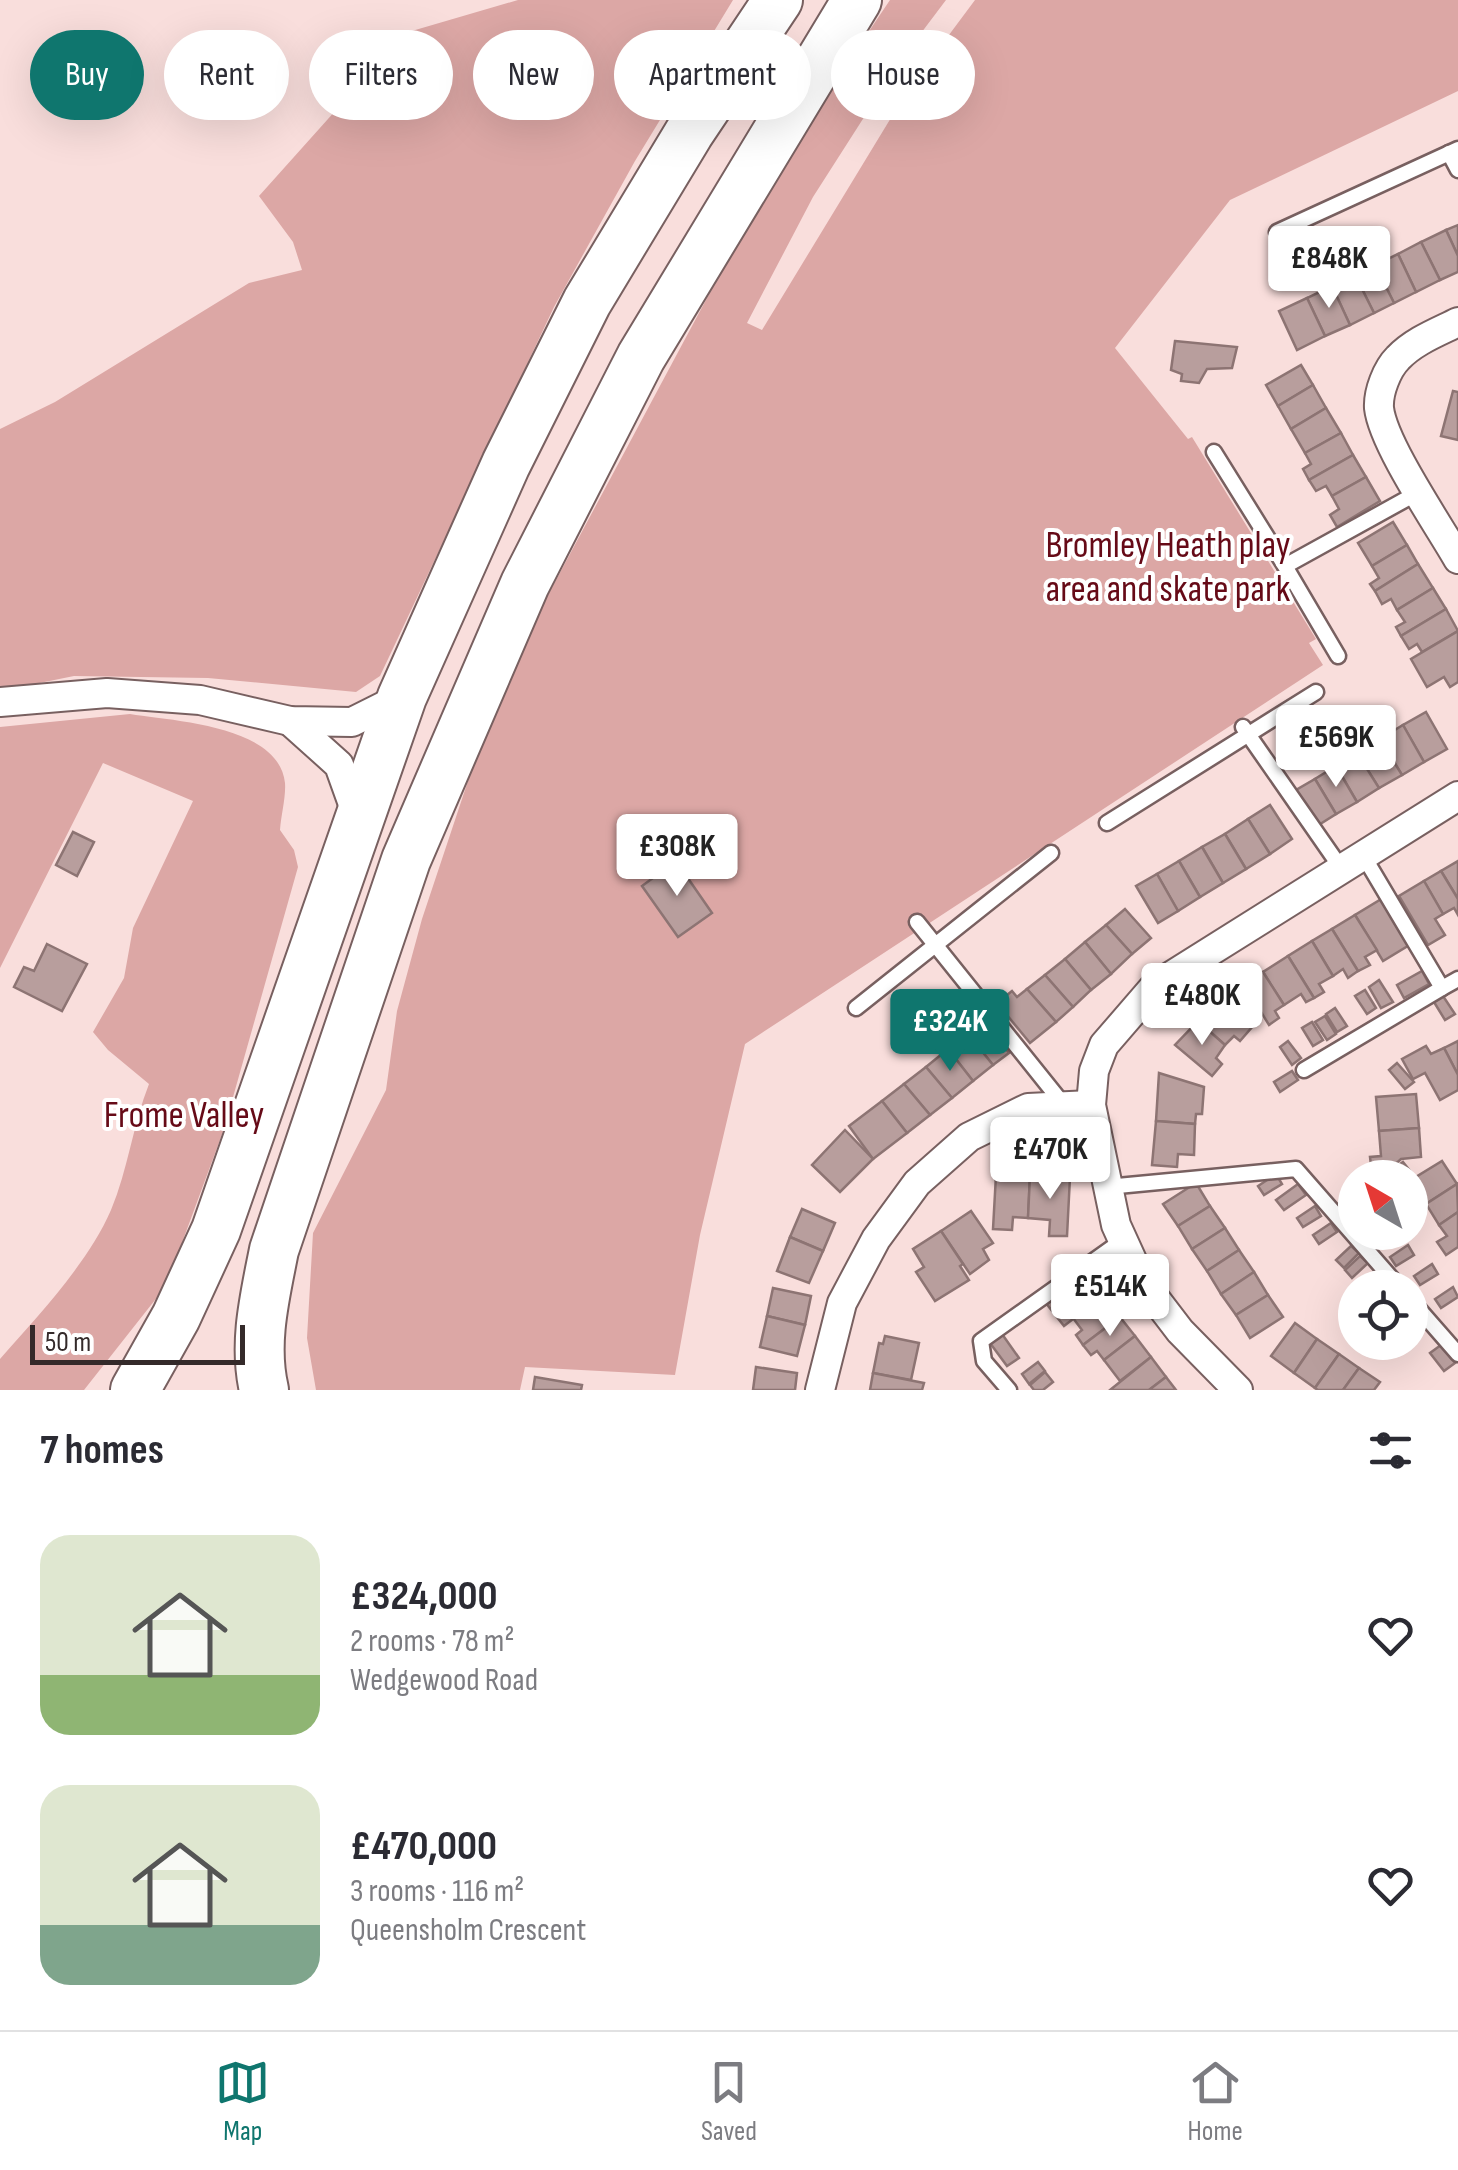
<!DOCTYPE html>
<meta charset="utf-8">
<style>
body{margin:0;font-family:"Sofia Sans Condensed",sans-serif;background:#f7f7f7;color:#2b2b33;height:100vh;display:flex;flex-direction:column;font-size:38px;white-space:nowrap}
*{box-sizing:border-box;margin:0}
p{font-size:32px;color:#7c7c81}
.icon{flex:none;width:55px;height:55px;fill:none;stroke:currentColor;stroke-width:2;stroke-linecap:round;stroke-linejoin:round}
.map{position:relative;height:1390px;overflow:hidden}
.side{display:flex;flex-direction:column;background:#fff;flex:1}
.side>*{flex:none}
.banner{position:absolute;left:30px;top:30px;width:1400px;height:90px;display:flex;gap:20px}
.needle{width:65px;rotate:321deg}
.tools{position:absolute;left:1338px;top:1160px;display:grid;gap:20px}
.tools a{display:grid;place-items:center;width:90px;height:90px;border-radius:50%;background:#fff;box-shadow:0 10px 40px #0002;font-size:50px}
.scale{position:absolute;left:30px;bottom:25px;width:215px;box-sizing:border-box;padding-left:10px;border:5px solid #342a2a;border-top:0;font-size:28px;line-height:35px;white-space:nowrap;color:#342a2a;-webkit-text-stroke:8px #fff;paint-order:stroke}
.price{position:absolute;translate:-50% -85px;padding:0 22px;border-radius:10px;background:#fff;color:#222;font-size:32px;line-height:65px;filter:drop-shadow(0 2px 5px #0008)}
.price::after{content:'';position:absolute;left:50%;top:60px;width:30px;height:22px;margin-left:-15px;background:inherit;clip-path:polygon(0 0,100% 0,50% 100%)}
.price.active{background:#0f766e;color:#fff}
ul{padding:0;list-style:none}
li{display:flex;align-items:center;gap:30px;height:250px;padding:0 40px}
li span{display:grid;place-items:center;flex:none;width:280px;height:200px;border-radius:30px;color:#555}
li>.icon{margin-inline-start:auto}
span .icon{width:120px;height:120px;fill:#fffc;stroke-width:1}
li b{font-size:42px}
h2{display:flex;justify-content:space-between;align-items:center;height:120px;padding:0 40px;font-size:42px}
.tag{padding:0 35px;border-radius:45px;background:#fff;box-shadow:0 10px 40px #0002;font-size:35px;line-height:90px}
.tag.active{background:#0f766e;color:#fff}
.tabs{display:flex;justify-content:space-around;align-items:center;height:140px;border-top:2px solid #e1e1e2;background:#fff;font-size:28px;color:#7c7c81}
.tabs a{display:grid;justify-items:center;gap:5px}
.tabs .active{color:#0f766e}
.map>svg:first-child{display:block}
.green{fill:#dca7a5}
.building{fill:#b89e9d;stroke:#8d7473;stroke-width:2.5}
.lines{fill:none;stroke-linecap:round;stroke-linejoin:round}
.service-casing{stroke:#786060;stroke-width:19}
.minor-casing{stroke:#786060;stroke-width:32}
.trunk-casing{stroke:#786060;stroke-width:52}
.service{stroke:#fff;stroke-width:14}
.minor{stroke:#fff;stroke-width:28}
.trunk{stroke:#fff;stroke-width:48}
.labels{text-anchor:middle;stroke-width:8;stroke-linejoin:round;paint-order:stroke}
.park-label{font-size:38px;fill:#660a17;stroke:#fff}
</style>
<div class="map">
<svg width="1458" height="1390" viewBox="0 0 1458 1390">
<rect width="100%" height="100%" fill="#f9dedc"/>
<g class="green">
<path d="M 518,0 L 733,0 L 635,161 L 554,307 L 380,676 L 356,692 L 208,678 L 74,676 L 0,691 L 0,429 L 55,402 L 249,283 L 302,270 L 293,242 L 259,196 L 405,33 Z"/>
<path d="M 890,0 L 946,0 L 900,61 L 813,197 L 747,323 L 762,330 L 931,52 L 940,47 L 975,0 L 1458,0 L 1458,91 L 1230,200 L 1115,348 L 1188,439 L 1192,437 L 1316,639 L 1309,643 L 1323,665 L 745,1044 L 700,1235 L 675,1375 L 525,1367 L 520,1390 L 316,1390 L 307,1338 L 313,1233 L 386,1090 L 397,1011 L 422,919 L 474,763 L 510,666 L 775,171 Z"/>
<path d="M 130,714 C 172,721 279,725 285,783 C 286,797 281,815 280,830 L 294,850 L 298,867 L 224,1129 L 166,1286 L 84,1390 L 0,1390 L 0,1359 C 38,1316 88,1263 111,1210 C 128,1170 133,1124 149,1084 L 108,1050 L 93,1032 L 124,978 L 133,928 L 193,801 L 103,763 L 0,968 L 0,727 Z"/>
</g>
<g class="building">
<path d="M 1458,225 L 1458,256 L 1446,230 Z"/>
<path d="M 1446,230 L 1458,256 L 1458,272 L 1440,280 L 1421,242 Z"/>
<path d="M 1421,242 L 1440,280 L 1416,292 L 1398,254 Z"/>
<path d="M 1398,254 L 1416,292 L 1394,303 L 1375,265 Z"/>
<path d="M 1375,265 L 1394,303 L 1374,313 L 1355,275 Z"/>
<path d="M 1355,275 L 1374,313 L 1350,325 L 1332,286 Z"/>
<path d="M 1332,286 L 1350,325 L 1325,336 L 1307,298 Z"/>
<path d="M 1307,298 L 1325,336 L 1297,350 L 1279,311 Z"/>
<path d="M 1175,341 L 1237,347 L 1232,368 L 1207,369 L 1199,383 L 1181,381 L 1182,374 L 1171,370 Z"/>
<path d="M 1301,365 L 1313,385 L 1278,406 L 1266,385 Z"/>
<path d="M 1313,385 L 1326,408 L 1291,429 L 1278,406 Z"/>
<path d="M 1453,391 L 1458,392 L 1458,440 L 1441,436 Z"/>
<path d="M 1326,408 L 1341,433 L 1305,453 L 1291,429 Z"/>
<path d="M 1341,433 L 1353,455 L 1309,480 L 1303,469 L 1311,464 L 1305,453 Z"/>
<path d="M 1353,455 L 1366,477 L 1332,496 L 1326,486 L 1316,491 L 1309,480 Z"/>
<path d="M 1366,477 L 1380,501 L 1337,527 L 1330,515 L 1339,509 L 1332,496 Z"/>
<path d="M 1393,522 L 1407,545 L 1372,566 L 1358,543 Z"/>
<path d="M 1407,545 L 1418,564 L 1375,591 L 1370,584 L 1379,578 L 1372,566 Z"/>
<path d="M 1418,564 L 1433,588 L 1397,610 L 1391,599 L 1382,604 L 1375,591 Z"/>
<path d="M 1433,588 L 1446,609 L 1401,636 L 1396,627 L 1405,622 L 1397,610 Z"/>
<path d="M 1446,609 L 1458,631 L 1422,652 L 1417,644 L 1409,649 L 1401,636 Z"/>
<path d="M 1458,631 L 1458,682 L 1450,687 L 1444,677 L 1427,687 L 1411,659 Z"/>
<path d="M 1426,712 L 1447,749 L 1424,762 L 1403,725 Z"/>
<path d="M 1403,725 L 1424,762 L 1402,775 L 1380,739 Z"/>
<path d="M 1380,739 L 1402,775 L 1379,788 L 1357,753 Z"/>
<path d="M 1357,753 L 1379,788 L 1357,802 L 1336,766 Z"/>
<path d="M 1336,766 L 1357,802 L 1336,814 L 1315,779 Z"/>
<path d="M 1315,779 L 1336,814 L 1317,826 L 1296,790 Z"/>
<path d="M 1270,805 L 1292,839 L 1270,854 L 1248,819 Z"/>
<path d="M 1248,819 L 1270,854 L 1246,869 L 1225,834 Z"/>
<path d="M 73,832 L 94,842 L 77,876 L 56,865 Z"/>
<path d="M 1225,834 L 1246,869 L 1223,883 L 1202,847 Z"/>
<path d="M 1202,847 L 1223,883 L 1200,897 L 1179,861 Z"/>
<path d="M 676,861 L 712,913 L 678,937 L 642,886 Z"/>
<path d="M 1179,861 L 1200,897 L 1178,911 L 1157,874 Z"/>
<path d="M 1458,861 L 1458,899 L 1441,871 Z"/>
<path d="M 1441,871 L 1458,899 L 1458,915 L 1454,908 L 1443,914 L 1424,881 Z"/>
<path d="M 1157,874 L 1178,911 L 1158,923 L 1136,886 Z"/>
<path d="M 1424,881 L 1443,914 L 1435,919 L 1445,935 L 1428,945 L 1399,896 Z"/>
<path d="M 1383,898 L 1411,944 L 1383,961 L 1355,915 Z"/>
<path d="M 1125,909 L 1151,938 L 1132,954 L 1106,925 Z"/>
<path d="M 1355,915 L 1377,950 L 1365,957 L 1370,965 L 1358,971 L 1332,929 Z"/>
<path d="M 1106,925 L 1132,954 L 1111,974 L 1085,942 Z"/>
<path d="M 1332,929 L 1358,971 L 1348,978 L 1343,969 L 1333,976 L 1312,941 Z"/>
<path d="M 1312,941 L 1333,976 L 1319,984 L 1324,992 L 1314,998 L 1288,956 Z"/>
<path d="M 1085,942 L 1111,974 L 1091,990 L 1065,959 Z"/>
<path d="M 47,944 L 87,964 L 62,1011 L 14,987 L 24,967 L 34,971 Z"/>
<path d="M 1288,956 L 1314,998 L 1306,1002 L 1301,994 L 1284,1005 L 1263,972 Z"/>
<path d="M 1065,959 L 1091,990 L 1073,1007 L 1045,975 Z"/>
<path d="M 1422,971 L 1429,984 L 1404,998 L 1397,985 Z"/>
<path d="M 1263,972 L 1284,1005 L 1275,1011 L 1279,1018 L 1269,1025 L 1244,984 Z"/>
<path d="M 1045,975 L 1073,1007 L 1056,1022 L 1027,989 Z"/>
<path d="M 1379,980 L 1393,1002 L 1381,1008 L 1369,987 Z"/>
<path d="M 1027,989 L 1056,1022 L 1030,1043 L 997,1003 L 1012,991 L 1017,997 Z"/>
<path d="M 1226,990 L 1259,1019 L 1240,1041 L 1234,1036 L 1225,1045 L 1198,1021 Z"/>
<path d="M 1365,990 L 1376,1008 L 1367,1014 L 1355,996 Z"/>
<path d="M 1443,996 L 1455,1014 L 1445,1020 L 1434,1002 Z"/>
<path d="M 1335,1008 L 1347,1026 L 1337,1032 L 1326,1014 Z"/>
<path d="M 1325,1016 L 1336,1034 L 1327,1040 L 1315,1022 Z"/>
<path d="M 985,1021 L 1009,1053 L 993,1065 L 968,1034 Z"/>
<path d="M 1198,1021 L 1225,1045 L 1216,1058 L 1222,1064 L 1212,1076 L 1175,1045 Z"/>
<path d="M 1312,1022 L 1323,1040 L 1313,1046 L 1302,1028 Z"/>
<path d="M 968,1034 L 993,1065 L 973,1081 L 948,1049 Z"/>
<path d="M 1288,1041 L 1301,1058 L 1292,1065 L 1280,1047 Z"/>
<path d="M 1458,1041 L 1458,1075 L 1444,1048 Z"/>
<path d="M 1426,1046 L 1431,1054 L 1444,1048 L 1458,1075 L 1458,1090 L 1440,1100 L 1425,1073 L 1413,1079 L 1402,1059 Z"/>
<path d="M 948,1049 L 973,1081 L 952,1098 L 926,1067 Z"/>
<path d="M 1397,1063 L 1414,1082 L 1405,1089 L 1389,1070 Z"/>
<path d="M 926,1067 L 952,1098 L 930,1115 L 904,1084 Z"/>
<path d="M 1292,1071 L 1298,1080 L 1280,1092 L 1274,1082 Z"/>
<path d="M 1159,1073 L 1204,1087 L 1202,1114 L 1196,1114 L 1195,1124 L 1156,1121 Z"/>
<path d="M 904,1084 L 930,1115 L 907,1133 L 882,1101 Z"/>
<path d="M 1416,1094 L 1419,1128 L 1379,1131 L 1376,1097 Z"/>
<path d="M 882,1101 L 907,1133 L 873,1159 L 849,1126 Z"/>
<path d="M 1156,1121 L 1195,1124 L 1194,1155 L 1178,1154 L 1177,1167 L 1152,1165 Z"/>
<path d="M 1419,1128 L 1421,1157 L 1401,1159 L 1387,1172 L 1372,1174 L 1370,1157 L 1381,1156 L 1379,1131 Z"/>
<path d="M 845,1130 L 873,1159 L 840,1192 L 812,1165 Z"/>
<path d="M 1442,1161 L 1457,1184 L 1426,1204 L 1411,1180 Z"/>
<path d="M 1403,1162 L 1411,1172 L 1403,1178 L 1380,1178 Z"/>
<path d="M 1276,1174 L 1282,1184 L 1264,1195 L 1258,1186 Z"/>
<path d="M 996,1175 L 1030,1175 L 1028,1218 L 1013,1217 L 1012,1230 L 993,1229 Z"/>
<path d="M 1030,1175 L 1070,1177 L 1067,1236 L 1049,1236 L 1050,1220 L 1028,1218 Z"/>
<path d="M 1196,1183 L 1210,1206 L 1178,1226 L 1163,1204 Z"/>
<path d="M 1298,1184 L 1306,1195 L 1284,1210 L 1276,1200 Z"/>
<path d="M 1457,1184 L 1458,1212 L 1439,1225 L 1426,1204 Z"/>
<path d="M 1210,1206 L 1225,1228 L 1192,1249 L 1178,1226 Z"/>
<path d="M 1315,1206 L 1321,1216 L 1303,1227 L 1297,1218 Z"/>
<path d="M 802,1209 L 835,1223 L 823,1251 L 790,1237 Z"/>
<path d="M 971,1211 L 993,1243 L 983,1249 L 989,1260 L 970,1274 L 941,1231 Z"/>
<path d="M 1458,1212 L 1458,1247 L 1446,1255 L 1437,1242 L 1447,1236 L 1439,1225 Z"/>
<path d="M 1331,1223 L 1337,1232 L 1319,1244 L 1313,1235 Z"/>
<path d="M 1225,1228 L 1239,1250 L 1207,1271 L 1192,1249 Z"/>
<path d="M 941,1231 L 963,1264 L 960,1266 L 969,1280 L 935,1301 L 916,1272 L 924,1267 L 913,1249 Z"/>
<path d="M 1380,1232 L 1397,1232 L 1398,1234 L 1380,1246 L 1374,1237 Z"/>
<path d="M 790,1237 L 823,1251 L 809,1283 L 777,1271 Z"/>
<path d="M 1408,1245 L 1414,1255 L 1396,1266 L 1390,1257 Z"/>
<path d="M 1351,1246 L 1359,1253 L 1344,1268 L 1336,1260 Z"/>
<path d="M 1239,1250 L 1254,1272 L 1221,1294 L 1207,1271 Z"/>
<path d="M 1360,1256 L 1368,1263 L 1352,1278 L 1345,1270 Z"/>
<path d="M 1432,1264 L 1438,1274 L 1420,1285 L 1414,1276 Z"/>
<path d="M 1254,1272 L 1268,1295 L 1236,1315 L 1221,1294 Z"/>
<path d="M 1078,1276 L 1083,1282 L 1090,1276 L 1104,1295 L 1064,1326 L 1045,1302 Z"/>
<path d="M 1453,1287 L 1458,1297 L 1441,1308 L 1435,1299 Z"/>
<path d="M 773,1288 L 811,1296 L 805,1325 L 767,1316 Z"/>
<path d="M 1104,1295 L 1120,1317 L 1083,1345 L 1076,1335 L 1082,1330 L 1073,1318 Z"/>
<path d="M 1268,1295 L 1283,1317 L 1250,1338 L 1236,1315 Z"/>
<path d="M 767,1316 L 805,1325 L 797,1356 L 760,1347 Z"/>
<path d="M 1120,1317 L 1135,1336 L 1104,1360 L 1097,1351 L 1091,1355 L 1083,1345 Z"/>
<path d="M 1295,1323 L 1317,1339 L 1294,1373 L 1271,1356 Z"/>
<path d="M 1002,1334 L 1019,1358 L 1007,1366 L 990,1343 Z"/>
<path d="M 885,1336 L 919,1343 L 911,1380 L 873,1373 L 879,1343 L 883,1344 Z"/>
<path d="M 1135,1336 L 1151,1357 L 1120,1381 L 1104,1360 Z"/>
<path d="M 1317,1339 L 1339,1354 L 1315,1388 L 1294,1373 Z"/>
<path d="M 1441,1345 L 1455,1363 L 1444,1371 L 1430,1353 Z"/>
<path d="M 1339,1354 L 1359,1368 L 1343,1390 L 1318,1390 L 1315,1388 Z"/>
<path d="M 1151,1357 L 1166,1377 L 1149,1390 L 1110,1390 Z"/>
<path d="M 1038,1362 L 1045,1371 L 1029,1384 L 1022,1374 Z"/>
<path d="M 756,1367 L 797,1373 L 795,1390 L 753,1390 Z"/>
<path d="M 1359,1368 L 1380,1382 L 1374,1390 L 1343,1390 Z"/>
<path d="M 1045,1372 L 1053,1382 L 1043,1390 L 1034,1390 L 1030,1385 Z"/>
<path d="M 873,1373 L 924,1383 L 922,1390 L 870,1390 Z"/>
<path d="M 535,1377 L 582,1385 L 581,1390 L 533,1390 Z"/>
<path d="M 1166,1377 L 1176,1390 L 1149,1390 Z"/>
</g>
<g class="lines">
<defs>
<g id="service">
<path d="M 1449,153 L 1458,170"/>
<path d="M 1277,232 L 1458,149"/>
<path d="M 1214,452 L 1285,566 L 1419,492"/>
<path d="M 1285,566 L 1338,656"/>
<path d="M 1243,727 L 1341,868"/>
<path d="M 1107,823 L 1316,692"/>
<path d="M 1363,855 L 1442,988 L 1458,979"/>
<path d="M 917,922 L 1063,1104"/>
<path d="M 856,1008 L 1051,853"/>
<path d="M 1304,1070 L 1442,988"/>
<path d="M 1107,1187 L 1296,1169 L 1400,1288"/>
<path d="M 1410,1299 L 1458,1354"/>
<path d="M 1009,1390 L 984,1361 L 981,1341 L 1123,1240"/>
</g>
<g id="minor">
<path d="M 1458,322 C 1438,332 1414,341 1398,358 C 1387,369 1378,392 1379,408 C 1383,444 1438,524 1458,559"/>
<path d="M 0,702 L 107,693 L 200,700 L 290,721 L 352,722 L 402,697"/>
<path d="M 290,721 L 339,765 L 358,818"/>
<path d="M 820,1390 L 842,1303 L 876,1239 L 917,1183 L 969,1137 L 1028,1108 L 1091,1105"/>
<path d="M 1238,1390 L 1180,1331 L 1141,1280 L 1116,1225 L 1091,1105 L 1094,1071 L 1104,1045 L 1155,986 L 1458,796"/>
</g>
<g id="trunk">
<path d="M 135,1390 L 176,1317 L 216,1230 L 402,697 L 506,464 L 587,302 L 689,133 L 778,0"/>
<path d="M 264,1390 C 253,1343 265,1296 274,1250 L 406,860 L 525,584 L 641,357 L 857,0"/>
</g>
</defs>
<use href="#service" class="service-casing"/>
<use href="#minor" class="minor-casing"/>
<use href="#trunk" class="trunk-casing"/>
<use href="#service" class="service"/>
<use href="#minor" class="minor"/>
<use href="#trunk" class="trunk"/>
</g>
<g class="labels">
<g class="park-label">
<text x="1168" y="557">Bromley Heath play<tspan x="1168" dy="44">area and skate park</tspan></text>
<text x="184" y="1127">Frome Valley</text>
</g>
</g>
</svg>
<div class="tools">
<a><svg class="needle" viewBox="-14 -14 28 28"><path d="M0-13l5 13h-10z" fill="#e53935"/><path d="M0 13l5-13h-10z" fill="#7c7c81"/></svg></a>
<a><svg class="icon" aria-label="locate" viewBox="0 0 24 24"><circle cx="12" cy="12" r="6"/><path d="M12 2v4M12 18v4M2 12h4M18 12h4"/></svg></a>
</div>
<div class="scale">50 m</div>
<b class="price" style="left:1329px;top:311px">£848K</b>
<b class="price" style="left:1336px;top:790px">£569K</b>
<b class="price" style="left:677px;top:899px">£308K</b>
<b class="price" style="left:1202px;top:1048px">£480K</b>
<b class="price active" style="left:950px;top:1074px">£324K</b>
<b class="price" style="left:1050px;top:1202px">£470K</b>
<b class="price" style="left:1110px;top:1339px">£514K</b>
<div class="banner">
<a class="tag active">Buy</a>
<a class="tag">Rent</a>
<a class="tag">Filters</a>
<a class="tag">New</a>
<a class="tag">Apartment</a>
<a class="tag">House</a>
</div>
</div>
<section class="side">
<h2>7 homes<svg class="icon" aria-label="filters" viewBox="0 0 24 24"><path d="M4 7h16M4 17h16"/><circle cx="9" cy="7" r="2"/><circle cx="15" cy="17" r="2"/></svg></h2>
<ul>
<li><span style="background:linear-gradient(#dfe7d0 70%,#8fb573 0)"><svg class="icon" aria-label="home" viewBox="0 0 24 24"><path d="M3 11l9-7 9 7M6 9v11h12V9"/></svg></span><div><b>£324,000</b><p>2 rooms · 78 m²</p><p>Wedgewood Road</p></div><svg class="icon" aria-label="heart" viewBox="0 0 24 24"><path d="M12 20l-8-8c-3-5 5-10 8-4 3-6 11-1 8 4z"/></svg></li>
<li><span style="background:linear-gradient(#dfe7d0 70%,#7fa58c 0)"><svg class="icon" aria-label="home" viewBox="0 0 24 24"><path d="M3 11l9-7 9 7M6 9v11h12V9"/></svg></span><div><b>£470,000</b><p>3 rooms · 116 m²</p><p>Queensholm Crescent</p></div><svg class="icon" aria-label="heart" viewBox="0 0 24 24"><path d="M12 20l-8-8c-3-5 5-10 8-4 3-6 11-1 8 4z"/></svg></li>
</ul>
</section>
<nav class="tabs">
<a class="active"><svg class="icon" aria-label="map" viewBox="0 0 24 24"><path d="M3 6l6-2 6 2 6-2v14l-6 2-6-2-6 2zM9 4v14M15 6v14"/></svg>Map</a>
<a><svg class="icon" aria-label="saved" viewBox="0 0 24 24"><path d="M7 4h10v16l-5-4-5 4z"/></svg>Saved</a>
<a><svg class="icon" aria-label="home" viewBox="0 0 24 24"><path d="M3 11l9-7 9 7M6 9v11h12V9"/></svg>Home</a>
</nav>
